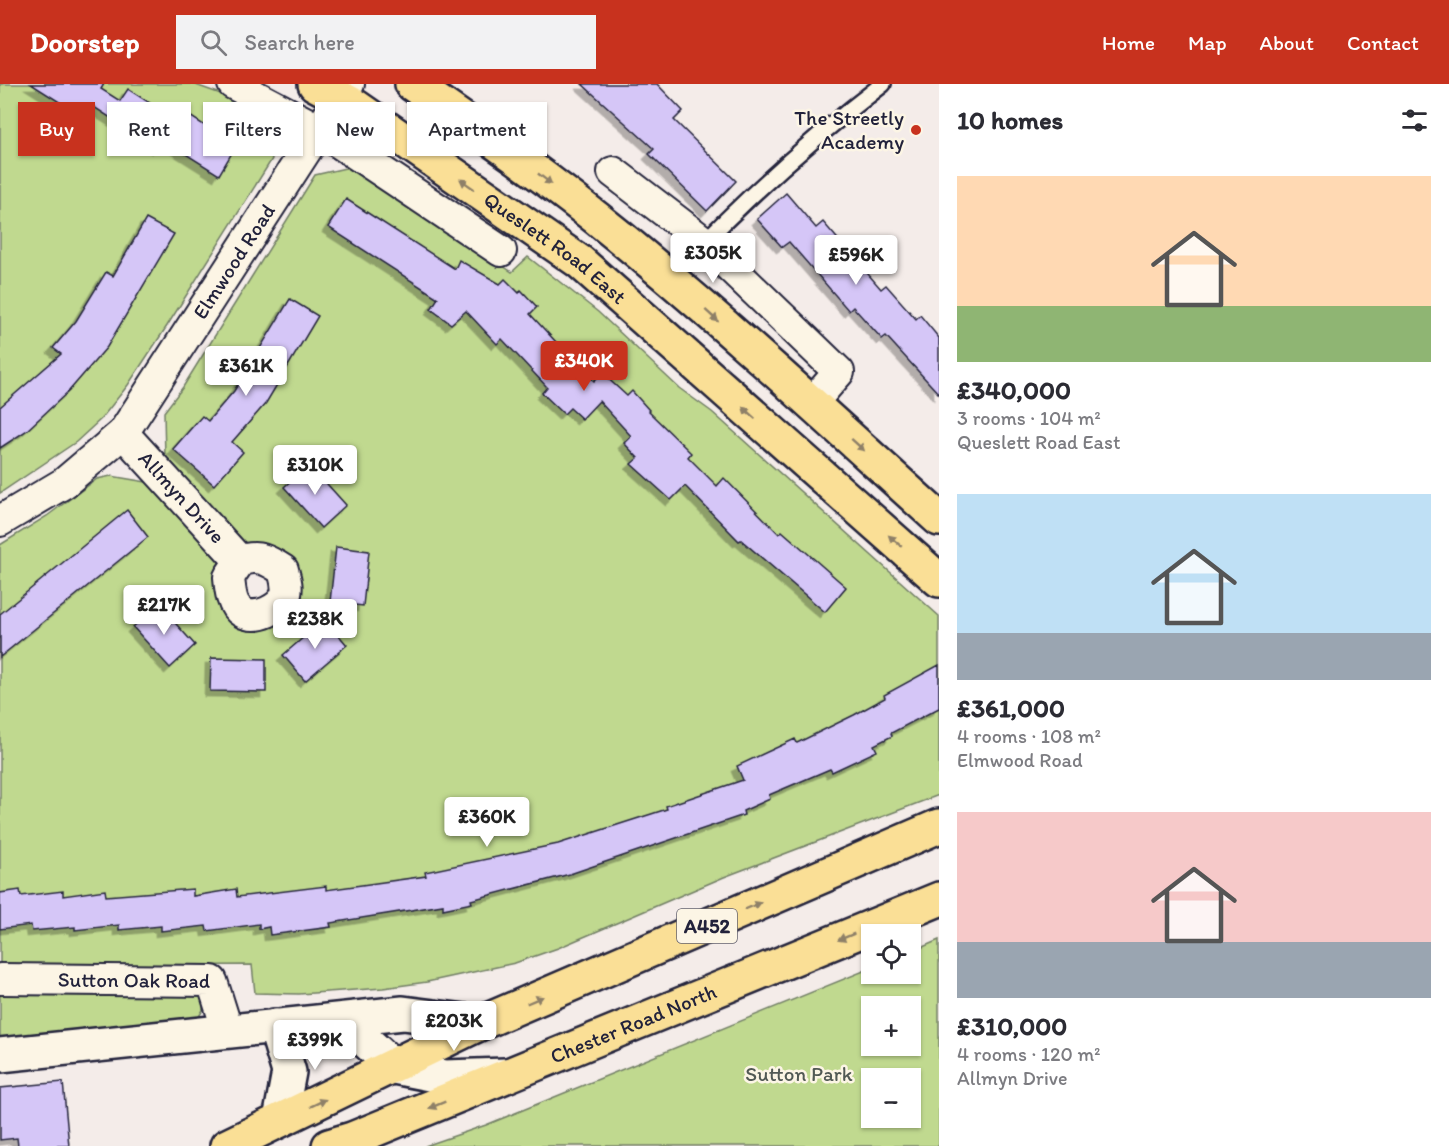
<!DOCTYPE html>
<meta charset="utf-8">
<style>
body{margin:0;font-family:Itim,sans-serif;background:#f2f2f3;color:#2b2b33;height:100vh;display:flex;flex-direction:column;font-size:22px;white-space:nowrap}
*{box-sizing:border-box;margin:0}
p{font-size:20px;color:#7c7c81}
.icon{flex:none;width:33px;height:33px;fill:none;stroke:currentColor;stroke-width:2;stroke-linecap:round;stroke-linejoin:round}
.map{position:relative;flex:1;overflow:hidden}
.sheet{display:flex;flex-direction:column;background:#fff;width:510px}
.sheet>*{flex:none}
.hud{position:absolute;left:18px;top:18px;width:570px;height:54px;display:flex;gap:12px}
.fabs{position:absolute;left:861px;top:840px;display:grid;gap:12px}
.fabs a{display:grid;place-items:center;width:60px;height:60px;border-radius:0px;background:#fff;box-shadow:0 2px 4px #0004;font-size:30px}
.price{position:absolute;translate:-50% -51px;padding:0 14px;border-radius:6px;background:#fff;color:#222;font-size:20px;line-height:39px;filter:drop-shadow(0 2px 3px #0008)}
.price::after{content:'';position:absolute;left:50%;top:36px;width:18px;height:14px;margin-left:-9px;background:inherit;clip-path:polygon(0 0,100% 0,50% 100%)}
.price.current{background:#c8321e;color:#fff}
ul{padding:0;list-style:none}
li{display:grid;align-content:center;gap:12px;height:318px;padding:0 18px}
li span{display:grid;place-items:center;height:186px;border-radius:0px;color:#555}
li>.icon{margin-inline-start:auto}
span .icon{width:108px;height:108px;fill:#fffc;stroke-width:1}
li b{font-size:26px}
h2{display:flex;justify-content:space-between;align-items:center;height:72px;padding:0 18px;font-size:26px}
.chip{padding:0 21px;border-radius:0px;background:#fff;box-shadow:0 2px 4px #0004;font-size:21px;line-height:54px}
.chip.current{background:#c8321e;color:#fff}
header{display:flex;align-items:center;gap:36px;box-sizing:border-box;height:84px;padding:0 30px;background:#c8321e;color:#fff}
header strong{font-size:28px}
nav{display:flex;gap:33px;margin-inline-start:auto;font-size:21px}
.search{width:420px;height:54px;background:#f2f2f3;display:flex;align-items:center;gap:15px;box-sizing:border-box;padding:0 21px;border-radius:0px;color:#7c7c81;font-size:22px}
main{display:flex;flex:1;min-height:0}
.map>svg:first-child{display:block}
.green{fill:#c0d98f;stroke:#717e65;stroke-width:1.5;fill-rule:evenodd}
.building{fill:#d5c6f7;stroke:#22223b;stroke-width:1.5;filter:url(#shadow)}
.lines{fill:none;stroke-linecap:round;stroke-linejoin:round}
.service-casing{stroke:#22223b;stroke-width:20}
.minor-casing{stroke:#22223b;stroke-width:34}
.secondary-casing{stroke:#22223b;stroke-width:38}
.trunk-casing{stroke:#22223b;stroke-width:38}
.service{stroke:#fcf5e5;stroke-width:15}
.minor{stroke:#fcf5e5;stroke-width:30}
.secondary{stroke:#fcf5e5;stroke-width:33}
.trunk{stroke:#fadf96;stroke-width:33}
.oneway{fill:#8e8068}
.poi-dot{fill:#c8321e;stroke:#fcf5e5;stroke-width:2}
.labels{text-anchor:middle;stroke-width:5;stroke-linejoin:round;paint-order:stroke}
.shield{fill:#fcf5e5;stroke:#63616e;stroke-width:1.5}
.shield-label{font-size:20px;font-weight:bold;fill:#22223b}
.poi-label{font-size:21px;fill:#22223b;stroke:#fcf5e5;text-anchor:end}
.street-label{font-size:21px;fill:#22223b;stroke:#fcf5e5}
.park-label{font-size:21px;fill:#515954;stroke:#fcf5e5}
</style>
<header>
<strong>Doorstep</strong>
<div class="search"><svg class="icon" aria-label="search" viewBox="0 0 24 24"><circle cx="10" cy="10" r="6"/><path d="M15 15l6 6"/></svg>Search here</div>
<nav><a>Home</a><a>Map</a><a>About</a><a>Contact</a></nav>
</header>
<main>
<div class="map">
<svg width="939" height="1062" viewBox="0 0 939 1062">
<defs>
<filter id="shadow"><feDropShadow dx="-5.5" dy="5.5" stdDeviation="0" flood-color="#0004"/></filter>
</defs>
<rect width="100%" height="100%" fill="#f4ece9"/>
<filter id="ink" filterUnits="userSpaceOnUse"><feTurbulence type="fractalNoise" baseFrequency=".0167" numOctaves="2"/><feDisplacementMap in="SourceGraphic" scale="12" xChannelSelector="R" yChannelSelector="G"/><feConvolveMatrix kernelMatrix="1 2 1 2 8 2 1 2 1" color-interpolation-filters="sRGB"/></filter>
<g filter="url(#ink)">
<g class="green">
<path d="M 0,0 L 193,0 L 232,14 L 264,33 L 272,75 L 167,242 L 128,301 L 101,335 L 76,358 L 0,409 Z"/>
<path d="M 354,82 L 512,188 L 528,173 L 598,228 L 679,304 L 712,328 L 939,532 L 939,711 L 724,793 L 558,864 L 515,879 L 427,898 L 383,904 L 299,910 L 255,909 L 252,881 L 0,883 L 0,461 L 47,432 L 97,395 L 111,392 L 152,399 L 229,481 L 221,511 L 287,532 L 261,464 L 245,459 L 165,374 L 164,328 L 183,303 L 315,91 Z"/>
<path d="M 939,856 L 939,1062 L 425,1062 L 486,1041 L 871,884 L 872,890 L 910,890 L 911,868 ZM 910,922 L 910,962 L 872,962 L 872,922 ZM 910,994 L 910,1034 L 872,1034 L 872,994 Z"/>
<path d="M 0,906 L 198,909 L 202,915 L 203,926 L 198,934 L 0,958 Z"/>
</g>
<g class="building">
<path d="M 31,0 L 104,0 L 101,5 L 120,17 L 128,5 L 184,41 L 190,32 L 236,62 L 219,91 L 162,55 L 157,64 L 91,21 L 83,33 Z"/>
<path d="M 582,0 L 657,0 L 683,27 L 674,36 L 736,97 L 707,127 L 649,70 L 654,65 Z"/>
<path d="M 786,109 L 816,144 L 823,138 L 881,205 L 886,201 L 916,235 L 920,231 L 939,254 L 939,310 L 886,252 L 882,255 L 853,223 L 849,227 L 789,158 L 782,163 L 757,135 Z"/>
<path d="M 346,115 L 455,185 L 459,176 L 500,200 L 505,195 L 519,209 L 521,206 L 537,223 L 530,230 L 557,259 L 555,261 L 594,297 L 602,289 L 627,312 L 632,307 L 649,326 L 648,327 L 691,369 L 688,373 L 717,402 L 724,394 L 779,450 L 782,447 L 846,503 L 825,528 L 741,456 L 739,457 L 685,402 L 671,416 L 631,380 L 638,374 L 624,359 L 631,352 L 599,317 L 582,335 L 570,324 L 564,330 L 542,309 L 547,303 L 502,255 L 497,260 L 466,227 L 451,240 L 431,225 L 438,214 L 328,143 Z"/>
<path d="M 146,135 L 174,150 L 107,263 L 69,307 L 26,347 L 0,364 L 0,323 L 61,270 L 53,264 L 76,237 L 106,188 L 113,192 Z"/>
<path d="M 290,215 L 318,232 L 266,319 L 232,358 L 243,368 L 214,401 L 173,365 L 202,332 L 208,337 L 234,307 Z"/>
<path d="M 309,380 L 346,421 L 321,444 L 284,403 Z"/>
<path d="M 127,426 L 148,453 L 0,573 L 0,530 Z"/>
<path d="M 336,463 L 369,467 L 363,522 L 330,518 Z"/>
<path d="M 158,520 L 195,561 L 170,584 L 133,543 Z"/>
<path d="M 325,535 L 347,561 L 305,597 L 283,571 Z"/>
<path d="M 211,574 L 266,575 L 266,608 L 210,607 Z"/>
<path d="M 939,581 L 939,624 L 891,649 L 892,652 L 874,661 L 877,667 L 832,688 L 830,685 L 769,711 L 770,715 L 743,727 L 744,731 L 570,790 L 471,816 L 472,819 L 443,825 L 443,821 L 330,839 L 331,843 L 270,851 L 269,843 L 259,845 L 259,840 L 207,847 L 206,842 L 161,847 L 161,842 L 119,846 L 119,841 L 75,846 L 75,843 L 32,847 L 31,841 L 0,845 L 0,809 L 20,806 L 21,812 L 63,807 L 63,812 L 105,806 L 106,812 L 193,805 L 193,812 L 236,805 L 237,813 L 326,802 L 326,806 L 426,792 L 425,788 L 558,760 L 667,725 L 666,722 L 743,696 L 737,682 L 795,655 L 797,659 L 854,631 L 885,614 L 884,611 Z"/>
<path d="M 63,998 L 69,1062 L 18,1062 L 17,1054 L 0,1056 L 0,1004 Z"/>
</g>
<g class="lines">
<defs>
<path id="service" d="M 670,194 C 735,124 807,58 883,0"/>
<g id="minor">
<path d="M 233,0 L 320,46 L 501,167"/>
<path d="M 613,88 L 703,157 L 839,288 L 812,319"/>
<path id="s1" d="M 123,349 L 240,477 C 257,470 268,476 283,486 C 285,494 288,501 286,510 C 281,525 256,537 242,528 C 231,522 230,504 229,493 L 240,477"/>
<path id="s2" d="M 0,437 L 64,399 L 123,349 L 349,0"/>
<path id="s3" d="M 0,895 L 212,897 L 228,948"/>
</g>
<g id="secondary">
<path d="M 344,937 L 394,983 L 445,993 L 506,991"/>
<path d="M 275,942 L 289,988 L 280,1036"/>
<path d="M 0,971 L 403,929 L 481,939"/>
</g>
<g id="trunk">
<path id="s4" d="M 315,0 L 352,20 L 580,178 L 939,496"/>
<path d="M 412,0 C 483,49 553,98 620,153 C 730,243 834,340 939,435"/>
<path d="M 227,1062 L 481,939 L 939,742"/>
<path id="s5" d="M 329,1062 L 352,1055 L 939,815"/>
</g>
</defs>
<use href="#service" class="service-casing"/>
<use href="#minor" class="minor-casing"/>
<use href="#secondary" class="secondary-casing"/>
<use href="#trunk" class="trunk-casing"/>
<use href="#service" class="service"/>
<use href="#minor" class="minor"/>
<use href="#secondary" class="secondary"/>
<use href="#trunk" class="trunk"/>
</g>
<defs><path id="oneway-solid" d="M-6-.8H1V-3.2L6.5 0L1 3.2V.8H-6Z" transform="scale(1.5)"/></defs>
<g class="oneway">
<use href="#oneway-solid" transform="translate(545 95) rotate(38)"/>
<use href="#oneway-solid" transform="translate(467 100) rotate(-145)"/>
<use href="#oneway-solid" transform="translate(712 232) rotate(42)"/>
<use href="#oneway-solid" transform="translate(749 329) rotate(-138)"/>
<use href="#oneway-solid" transform="translate(858 361) rotate(42)"/>
<use href="#oneway-solid" transform="translate(895 457) rotate(-139)"/>
<use href="#oneway-solid" transform="translate(753 822) rotate(-23)"/>
<use href="#oneway-solid" transform="translate(846 853) rotate(158)"/>
<use href="#oneway-solid" transform="translate(535 916) rotate(-23)"/>
<use href="#oneway-solid" transform="translate(318 1019) rotate(-25)"/>
<use href="#oneway-solid" transform="translate(437 1021) rotate(158)"/>
</g>
</g>
<circle class="poi-dot" cx="916" cy="46" r="6"/>
<g class="labels">
<rect class="shield" x="677" y="825" width="60" height="34" rx="4.5"/>
<g class="shield-label">
<text x="707" y="849">A452</text>
</g>
<g class="poi-label">
<text x="904" y="41">The Streetly<tspan x="904" dy="24">Academy</tspan></text>
</g>
<g class="street-label">
<text dy="7" stroke="none"><textPath href="#s4" startOffset="291">Queslett Road East</textPath></text>
<text dy="7" stroke="none"><textPath href="#s2" startOffset="356">Elmwood Road</textPath></text>
<text dy="7" stroke="none"><textPath href="#s1" startOffset="87">Allmyn Drive</textPath></text>
<text dy="7" stroke="none"><textPath href="#s3" startOffset="134">Sutton Oak Road</textPath></text>
<text dy="7" stroke="none"><textPath href="#s5" startOffset="328">Chester Road North</textPath></text>
</g>
<g class="park-label">
<text x="799" y="997">Sutton Park</text>
</g>
</g>
</svg>
<div class="fabs">
<a><svg class="icon" aria-label="locate" viewBox="0 0 24 24"><circle cx="12" cy="12" r="6"/><path d="M12 2v4M12 18v4M2 12h4M18 12h4"/></svg></a>
<a>+</a>
<a>−</a>
</div>
<b class="price" style="left:713px;top:200px">£305K</b>
<b class="price" style="left:856px;top:202px">£596K</b>
<b class="price current" style="left:584px;top:308px">£340K</b>
<b class="price" style="left:246px;top:313px">£361K</b>
<b class="price" style="left:315px;top:412px">£310K</b>
<b class="price" style="left:164px;top:552px">£217K</b>
<b class="price" style="left:315px;top:566px">£238K</b>
<b class="price" style="left:487px;top:764px">£360K</b>
<b class="price" style="left:454px;top:968px">£203K</b>
<b class="price" style="left:315px;top:987px">£399K</b>
<div class="hud">
<a class="chip current">Buy</a>
<a class="chip">Rent</a>
<a class="chip">Filters</a>
<a class="chip">New</a>
<a class="chip">Apartment</a>
</div>
</div>
<section class="sheet">
<h2>10 homes<svg class="icon" aria-label="filters" viewBox="0 0 24 24"><path d="M4 7h16M4 17h16"/><circle cx="9" cy="7" r="2"/><circle cx="15" cy="17" r="2"/></svg></h2>
<ul>
<li><span style="background:linear-gradient(#ffd9b3 70%,#8fb573 0)"><svg class="icon" aria-label="home" viewBox="0 0 24 24"><path d="M3 11l9-7 9 7M6 9v11h12V9"/></svg></span><div><b>£340,000</b><p>3 rooms · 104 m²</p><p>Queslett Road East</p></div></li>
<li><span style="background:linear-gradient(#bfe0f5 75%,#9aa5b1 0)"><svg class="icon" aria-label="home" viewBox="0 0 24 24"><path d="M3 11l9-7 9 7M6 9v11h12V9"/></svg></span><div><b>£361,000</b><p>4 rooms · 108 m²</p><p>Elmwood Road</p></div></li>
<li><span style="background:linear-gradient(#f6c9c9 70%,#9aa5b1 0)"><svg class="icon" aria-label="home" viewBox="0 0 24 24"><path d="M3 11l9-7 9 7M6 9v11h12V9"/></svg></span><div><b>£310,000</b><p>4 rooms · 120 m²</p><p>Allmyn Drive</p></div></li>
</ul>
</section>
</main>
